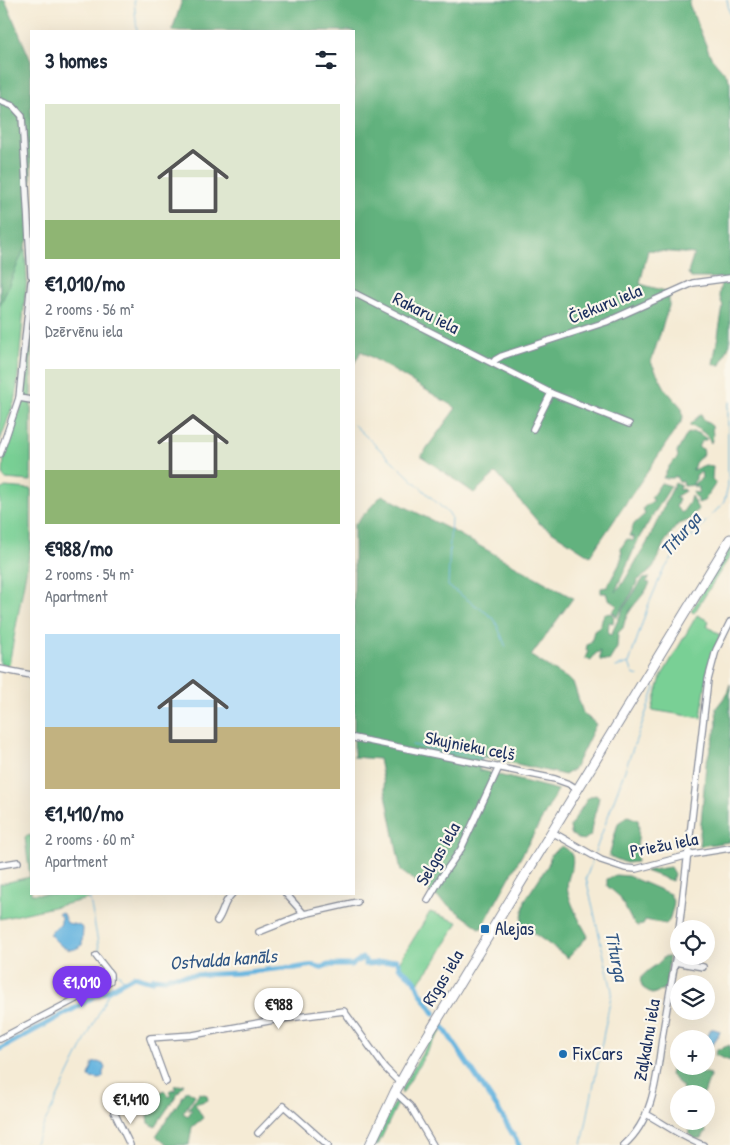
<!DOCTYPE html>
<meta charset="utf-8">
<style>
body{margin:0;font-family:"Patrick Hand",sans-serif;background:#f2f2f3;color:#1f2937;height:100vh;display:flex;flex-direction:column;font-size:19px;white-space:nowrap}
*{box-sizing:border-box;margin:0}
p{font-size:16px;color:#747a83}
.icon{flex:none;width:28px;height:28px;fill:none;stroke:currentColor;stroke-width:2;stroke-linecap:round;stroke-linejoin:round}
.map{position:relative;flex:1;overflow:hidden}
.panel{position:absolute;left:30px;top:30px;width:325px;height:865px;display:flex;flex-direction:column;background:#fff;border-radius:0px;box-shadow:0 5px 20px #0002}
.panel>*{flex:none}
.controls{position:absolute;left:670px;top:920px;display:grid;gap:10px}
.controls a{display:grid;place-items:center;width:45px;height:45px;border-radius:50%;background:#fff;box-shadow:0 5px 20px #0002;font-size:25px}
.price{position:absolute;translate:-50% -42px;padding:0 11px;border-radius:18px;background:#fff;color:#222;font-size:16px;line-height:32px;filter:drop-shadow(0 1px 2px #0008)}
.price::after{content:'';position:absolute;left:50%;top:30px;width:15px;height:11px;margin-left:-8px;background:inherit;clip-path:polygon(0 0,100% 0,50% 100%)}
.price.active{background:#7c3aed;color:#fff}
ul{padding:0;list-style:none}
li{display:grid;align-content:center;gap:10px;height:265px;padding:0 15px}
li span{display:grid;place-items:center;height:155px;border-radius:0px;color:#555}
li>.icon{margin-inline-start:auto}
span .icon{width:90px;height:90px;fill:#fffc;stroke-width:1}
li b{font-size:21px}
h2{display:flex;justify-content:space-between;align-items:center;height:60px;padding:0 15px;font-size:21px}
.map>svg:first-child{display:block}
.green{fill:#79d095;stroke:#4a807a}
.forest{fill:#62b27e;stroke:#3e706e}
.water{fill:#65b4df;stroke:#40729e}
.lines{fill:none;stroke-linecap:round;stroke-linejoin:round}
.stream{stroke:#65b4df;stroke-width:1}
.canal{stroke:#65b4df;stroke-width:5}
.street-casing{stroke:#888d9a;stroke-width:8}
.primary-casing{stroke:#888d9a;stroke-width:11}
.street{stroke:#fff;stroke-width:5.5}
.primary{stroke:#fff;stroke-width:9}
.poi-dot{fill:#1f6fb2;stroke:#fbf7ec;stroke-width:2}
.labels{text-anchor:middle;stroke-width:4.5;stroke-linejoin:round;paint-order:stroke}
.street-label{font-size:18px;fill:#1b2f5e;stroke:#fbf7ec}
.poi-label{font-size:18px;fill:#1b2f5e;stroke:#fbf7ec;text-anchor:start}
.water-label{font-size:19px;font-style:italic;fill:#315785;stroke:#fbf7ec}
</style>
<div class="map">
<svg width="730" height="1145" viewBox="0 0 730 1145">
<rect width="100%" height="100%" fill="#fbf7ec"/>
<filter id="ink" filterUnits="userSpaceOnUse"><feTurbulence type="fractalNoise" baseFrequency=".02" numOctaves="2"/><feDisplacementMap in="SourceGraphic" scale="10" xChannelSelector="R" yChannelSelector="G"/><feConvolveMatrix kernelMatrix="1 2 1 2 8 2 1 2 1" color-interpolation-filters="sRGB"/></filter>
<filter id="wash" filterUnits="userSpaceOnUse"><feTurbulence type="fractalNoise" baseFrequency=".0096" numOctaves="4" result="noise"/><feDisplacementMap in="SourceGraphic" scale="20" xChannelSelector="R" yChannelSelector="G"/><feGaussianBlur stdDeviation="1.12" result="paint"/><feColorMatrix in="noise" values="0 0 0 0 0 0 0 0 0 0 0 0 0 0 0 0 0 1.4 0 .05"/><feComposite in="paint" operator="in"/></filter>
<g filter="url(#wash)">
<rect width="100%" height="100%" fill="#f5ebd5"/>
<g class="green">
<path d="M 0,190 L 22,190 L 27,279 L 25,296 L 16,397 L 0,441 Z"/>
<path d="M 31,323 L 31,481 L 5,479 L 3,475 L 4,454 L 24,399 Z"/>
<path d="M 5,487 L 31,489 L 31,544 L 9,665 L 0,664 L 0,491 Z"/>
<path d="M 730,547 L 730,556 L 694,613 L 691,611 Z"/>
<path d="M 697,615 L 709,621 L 707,626 L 720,635 L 708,666 L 701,718 L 652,710 L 661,677 Z"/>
<path d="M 31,835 L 31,894 L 87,894 L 88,899 L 0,919 L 0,884 L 30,877 L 25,837 Z"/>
<path d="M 430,912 L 458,922 L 436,960 L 419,982 L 398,964 Z"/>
<path d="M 436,1030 L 441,1032 L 431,1045 L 402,1094 L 401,1089 Z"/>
<path d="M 400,1099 L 378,1145 L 374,1145 L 396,1100 Z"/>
</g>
<g class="forest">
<path d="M 0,0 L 5,0 L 31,61 L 31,233 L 0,306 Z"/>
<path d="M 182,0 L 691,0 L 689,4 L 711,57 L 728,77 L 730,83 L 730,343 L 721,365 L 713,364 L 723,307 L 719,294 L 722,278 L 691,278 L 688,273 L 694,254 L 648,250 L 640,284 L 669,292 L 669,306 L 651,362 L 666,390 L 682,408 L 683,419 L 590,556 L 539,523 L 496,473 L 474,493 L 421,456 L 456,408 L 361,351 L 354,364 L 354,31 L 173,31 L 173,28 Z"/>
<path d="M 701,414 L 704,420 L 712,426 L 713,436 L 711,443 C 707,433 699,429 689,425 Z"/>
<path d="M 692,432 L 698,433 L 707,439 L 701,442 L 698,447 L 703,449 L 704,453 L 695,463 L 693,470 L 705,465 L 713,466 L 712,479 L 716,483 L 704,501 L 698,503 L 698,498 L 694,496 L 692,492 L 698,493 L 699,487 L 694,487 L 695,483 L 702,478 L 701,472 L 696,475 L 696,479 L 693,483 L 694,485 L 684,486 L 683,481 L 679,482 L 676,476 L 673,478 L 663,478 L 670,465 L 678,457 L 677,452 L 687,434 Z"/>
<path d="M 661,483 L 671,486 L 639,538 L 615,592 L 623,583 L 647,543 L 675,483 L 682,486 L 679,488 L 679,490 L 684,489 L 685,491 L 675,497 L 679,499 L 676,507 L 682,513 L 689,503 L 691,496 L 698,509 L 689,520 L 677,525 L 664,543 L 656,563 L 648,573 L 638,580 L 632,593 L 616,618 L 615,613 L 612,611 L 617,606 L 614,602 L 608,599 L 606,593 L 601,593 L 601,588 L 607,587 L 619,565 L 622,556 L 621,548 L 627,539 L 633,541 L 634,537 L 629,536 L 634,524 L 645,514 L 643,508 L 654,500 L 651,498 Z"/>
<path d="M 382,495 L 451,530 L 573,598 L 531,656 L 573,682 L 583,713 L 596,724 L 574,769 L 565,775 L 482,756 L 479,770 L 558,790 L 481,929 L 401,871 L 379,759 L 354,757 L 354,525 Z"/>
<path d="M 650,578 L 646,582 L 650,583 C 644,598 626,608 623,628 L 618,633 L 617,648 L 609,661 L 600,660 L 600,651 L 595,654 L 591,661 L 585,658 L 588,651 L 586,650 L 587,645 L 591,642 L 594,631 L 600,627 L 604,614 L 614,613 L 613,623 L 609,622 L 608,634 L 611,635 L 623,609 L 643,579 Z"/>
<path d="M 730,684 L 730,842 L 699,846 L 706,764 L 717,725 L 716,708 L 727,694 Z"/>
<path d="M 595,795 L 599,797 C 597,810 591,822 591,835 L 584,840 L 578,839 L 571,834 L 570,826 L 588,798 Z"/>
<path d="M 628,816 L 638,820 C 641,832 635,847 637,862 L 626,863 L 609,856 L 618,823 Z"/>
<path d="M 562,846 C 585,858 563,875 568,892 C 572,907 580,922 588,936 L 568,958 L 521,924 L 525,900 L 548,865 L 551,854 Z"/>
<path d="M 670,867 L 674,874 L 672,881 L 645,871 Z"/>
<path d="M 616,875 L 628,876 L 670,894 L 674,904 L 669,921 L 666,924 L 645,920 L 643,925 L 637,926 L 632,921 L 619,896 L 607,886 L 607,879 Z"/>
<path d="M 665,956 L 669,957 L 666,988 L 653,994 L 643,988 L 640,980 C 647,968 656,968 665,956 Z"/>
<path d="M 730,1045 L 730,1061 L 715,1055 L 717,1050 Z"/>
<path d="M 672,1066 L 711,1074 L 704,1094 L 684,1094 L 682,1086 L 670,1075 Z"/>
<path d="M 184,1084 L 155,1127 L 149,1123 L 147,1109 L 150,1115 L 157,1111 L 153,1103 L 156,1100 L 158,1101 L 160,1100 L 157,1094 L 164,1090 L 169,1097 L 172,1095 L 169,1091 L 173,1089 L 174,1091 L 176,1090 L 174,1086 Z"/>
<path d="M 187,1090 L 195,1095 L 183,1113 L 188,1116 L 192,1110 L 188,1109 L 200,1093 L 207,1095 L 208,1100 L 195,1104 L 203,1118 L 192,1127 L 189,1145 L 167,1145 L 156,1136 Z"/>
<path d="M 692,1121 L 702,1121 L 706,1131 L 702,1138 L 695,1139 L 690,1135 L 689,1125 Z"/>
</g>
<g class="water">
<path d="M 62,912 L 67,923 L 78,925 L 83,928 L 82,945 C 67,957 59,943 49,934 L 61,923 L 61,917 L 58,913 Z"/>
<path d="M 711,1029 L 714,1029 L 720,1031 L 713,1045 L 708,1043 L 708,1033 Z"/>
<path d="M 98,1062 L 103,1064 L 105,1068 L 103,1072 L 103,1077 L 100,1079 L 90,1078 L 89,1076 L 93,1063 Z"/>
</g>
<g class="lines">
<g class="stream">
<path d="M 134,0 L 137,31"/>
<path d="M 727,0 L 730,15"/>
<path d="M 354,425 L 451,516 L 448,586 L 488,614 L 495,620 L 506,647"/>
<path d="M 616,667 L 629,663"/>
<path d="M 638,676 L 633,674 L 629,663 L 648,606 L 662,573 L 672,558 L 724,502 L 728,486 L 728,406 L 730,402"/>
<path d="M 412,745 L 485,759"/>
<path d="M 595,852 L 655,688 L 651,684"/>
<path d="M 89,894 L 100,953 L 122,978 L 127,980"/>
<path d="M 34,1145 L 110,990"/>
<path d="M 582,1145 L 612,991 L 586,878 L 592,862"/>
</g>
<g class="canal">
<path d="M 441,1024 L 498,1109 L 519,1145"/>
<path d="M 0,1049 L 79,1006 L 95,996 L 103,993 L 134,976 L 152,981 L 154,978 L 165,979 L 169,976 L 238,973 L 285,968 C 297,971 310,961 320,968 L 328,965 L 352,965 L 362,958 L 365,960 L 365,964 C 375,964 385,962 396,960 L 399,964 L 399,967 L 415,980 L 420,992 L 434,1013"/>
</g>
</g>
</g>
<g filter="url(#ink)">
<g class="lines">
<defs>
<g id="street">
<path d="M 0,101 L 13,106 L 22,116 L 31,275"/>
<path d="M 354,293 L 551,393 L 629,424"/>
<path d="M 493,363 L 495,360 L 502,356 L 606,322 L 693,283 L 730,278"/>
<path d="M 19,398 L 31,400"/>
<path d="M 533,429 L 551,393"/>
<path d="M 0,454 L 19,398 L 31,282"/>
<path d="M 0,669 L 31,675"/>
<path d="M 354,738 L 555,779 L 569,784 L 577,789"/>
<path d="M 552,832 L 601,860 L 625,868 L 636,869 L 693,854 L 730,848"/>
<path d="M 0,865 L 18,862"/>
<path d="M 286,894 L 304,914"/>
<path d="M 428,900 L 442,876 L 461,849 L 499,767"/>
<path d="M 217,921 C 224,912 223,902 232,894"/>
<path d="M 679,929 L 708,680 L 716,650 L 730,622"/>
<path d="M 259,932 L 304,914 L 357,902"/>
<path d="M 675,962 L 703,967"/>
<path d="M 0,1039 L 110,981 L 110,974 L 96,956"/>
<path d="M 166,1082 L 150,1038 L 193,1035 L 274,1020 L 344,1011 L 385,1068 L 400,1083"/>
<path d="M 395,1092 L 410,1106 L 433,1145"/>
<path d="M 114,1112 L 130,1145"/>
<path d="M 646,1114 C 665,1124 683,1138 703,1145"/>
<path d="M 258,1133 L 284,1106 L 328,1145"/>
<path d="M 624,1145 C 656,1117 657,1070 663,1032 C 668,999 675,967 679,934"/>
</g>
<path id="primary" d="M 370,1145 L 395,1092 L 414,1058 L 730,539"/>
</defs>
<use href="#street" class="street-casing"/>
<use href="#primary" class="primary-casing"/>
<use href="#street" class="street"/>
<use href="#primary" class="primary"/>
</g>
</g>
<g class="poi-dot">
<rect x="480" y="924" width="10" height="10" rx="2.5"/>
<circle cx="563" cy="1054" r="5"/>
</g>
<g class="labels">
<g class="street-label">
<text transform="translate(605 304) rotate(-22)" y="6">Čiekuru iela</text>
<text transform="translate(426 313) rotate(27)" y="6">Rakaru iela</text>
<text transform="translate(470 746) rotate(11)" y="6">Skujnieku ceļš</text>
<text transform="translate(664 845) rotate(-11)" y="6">Priežu iela</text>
<text transform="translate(438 854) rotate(-60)" y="6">Selgas iela</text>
<text transform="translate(443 978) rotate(-59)" y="6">Rīgas iela</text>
<text transform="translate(647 1040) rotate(-80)" y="6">Zaļkalnu iela</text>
</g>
<g class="poi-label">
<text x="495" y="935">Alejas</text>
<text x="573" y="1060">FixCars</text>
</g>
<g class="water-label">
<text transform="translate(680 534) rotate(-49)" y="7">Titurga</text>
<text transform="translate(617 956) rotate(78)" y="7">Titurga</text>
<text transform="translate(223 959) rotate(-4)" y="7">Ostvalda kanāls</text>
</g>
</g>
</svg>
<div class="controls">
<a><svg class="icon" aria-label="locate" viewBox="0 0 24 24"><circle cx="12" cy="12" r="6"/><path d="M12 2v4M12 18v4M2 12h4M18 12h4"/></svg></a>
<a><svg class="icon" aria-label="layers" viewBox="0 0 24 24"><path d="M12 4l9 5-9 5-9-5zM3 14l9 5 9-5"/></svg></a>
<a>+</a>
<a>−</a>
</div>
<b class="price active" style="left:82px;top:1008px">€1,010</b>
<b class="price" style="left:279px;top:1030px">€988</b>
<b class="price" style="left:131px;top:1125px">€1,410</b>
<section class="panel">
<h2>3 homes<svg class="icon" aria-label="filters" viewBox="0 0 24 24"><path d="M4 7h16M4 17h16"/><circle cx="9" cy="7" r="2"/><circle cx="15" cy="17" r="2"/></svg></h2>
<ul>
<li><span style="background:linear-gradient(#dfe7d0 75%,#8fb573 0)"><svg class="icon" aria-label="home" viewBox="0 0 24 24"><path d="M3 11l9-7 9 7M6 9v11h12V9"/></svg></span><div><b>€1,010/mo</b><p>2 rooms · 56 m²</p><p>Dzērvēnu iela</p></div></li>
<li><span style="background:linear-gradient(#dfe7d0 65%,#8fb573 0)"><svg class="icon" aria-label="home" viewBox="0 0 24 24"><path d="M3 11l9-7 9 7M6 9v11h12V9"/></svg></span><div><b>€988/mo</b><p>2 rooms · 54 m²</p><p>Apartment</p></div></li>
<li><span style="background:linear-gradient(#bfe0f5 60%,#c2b280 0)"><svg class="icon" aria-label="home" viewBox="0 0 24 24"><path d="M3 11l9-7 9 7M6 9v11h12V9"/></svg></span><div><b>€1,410/mo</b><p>2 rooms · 60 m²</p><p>Apartment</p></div></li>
</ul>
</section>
</div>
